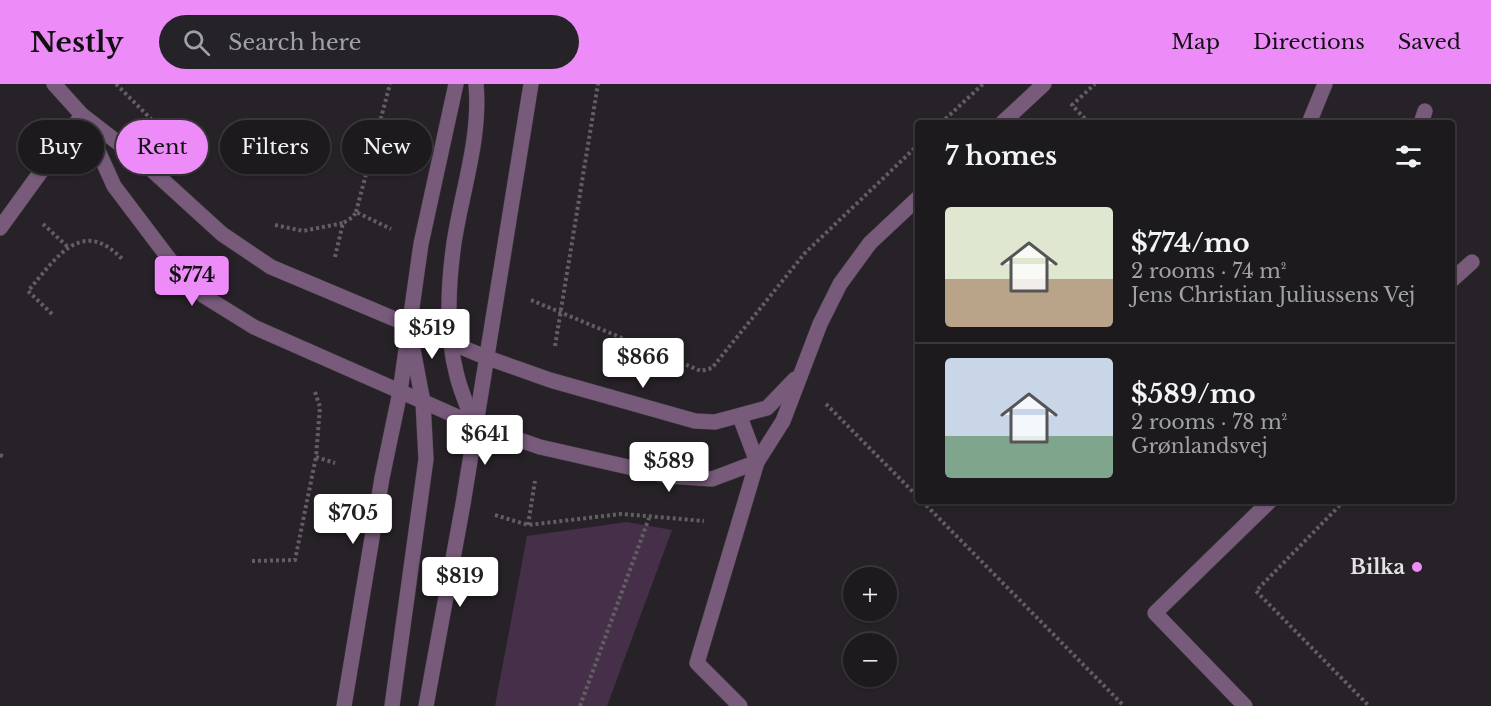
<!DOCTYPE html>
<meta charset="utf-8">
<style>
body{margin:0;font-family:"Libre Baskerville",serif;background:#252327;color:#f1f3f6;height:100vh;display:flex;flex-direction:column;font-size:22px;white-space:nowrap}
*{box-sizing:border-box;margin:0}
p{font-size:20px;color:#a0a1a4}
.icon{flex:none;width:33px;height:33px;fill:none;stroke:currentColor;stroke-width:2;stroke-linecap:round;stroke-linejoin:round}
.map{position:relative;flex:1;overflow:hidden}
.panel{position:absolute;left:915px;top:36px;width:540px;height:384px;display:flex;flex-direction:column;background:#1d1a1e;border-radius:6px;box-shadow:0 2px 4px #0004,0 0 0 2px #3b383c}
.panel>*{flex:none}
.banner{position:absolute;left:18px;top:36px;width:570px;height:54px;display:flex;gap:12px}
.fabs{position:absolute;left:843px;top:483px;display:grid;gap:12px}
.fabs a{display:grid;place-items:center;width:54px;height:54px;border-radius:50%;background:#1d1a1e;box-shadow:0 2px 4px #0004,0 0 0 2px #3b383c;font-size:30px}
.price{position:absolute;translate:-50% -51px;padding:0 14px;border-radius:6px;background:#fff;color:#222;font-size:20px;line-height:39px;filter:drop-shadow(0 2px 3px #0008)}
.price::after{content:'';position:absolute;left:50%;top:36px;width:18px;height:14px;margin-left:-9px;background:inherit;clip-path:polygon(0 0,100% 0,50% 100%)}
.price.selected{background:#ed8cf9;color:#111}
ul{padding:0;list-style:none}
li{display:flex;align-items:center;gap:18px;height:150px;padding:0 30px}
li+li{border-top:2px solid #3b383c}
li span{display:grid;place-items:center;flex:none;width:168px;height:120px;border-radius:6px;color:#555}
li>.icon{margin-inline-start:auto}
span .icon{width:72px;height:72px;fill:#fffc;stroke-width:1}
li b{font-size:26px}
h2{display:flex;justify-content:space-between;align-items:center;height:72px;padding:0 30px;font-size:26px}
.pill{padding:0 21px;border-radius:27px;background:#1d1a1e;box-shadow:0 2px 4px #0004,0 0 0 2px #3b383c;font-size:21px;line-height:54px}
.pill.selected{background:#ed8cf9;color:#111}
header{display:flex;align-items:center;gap:36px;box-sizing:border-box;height:84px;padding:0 30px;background:#ed8cf9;color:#111}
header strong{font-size:28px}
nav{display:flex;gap:33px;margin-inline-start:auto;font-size:21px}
.search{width:420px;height:54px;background:#252327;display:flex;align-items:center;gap:15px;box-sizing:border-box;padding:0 21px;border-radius:33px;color:#a0a1a4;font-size:22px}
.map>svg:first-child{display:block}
.green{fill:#463049}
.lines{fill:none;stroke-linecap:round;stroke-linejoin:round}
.service-casing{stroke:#423d43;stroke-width:16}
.minor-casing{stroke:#423d43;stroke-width:16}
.tertiary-casing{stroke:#423d43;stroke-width:16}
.path{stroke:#625e63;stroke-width:4;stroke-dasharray:3 3;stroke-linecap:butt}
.service{stroke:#785b7b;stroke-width:15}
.minor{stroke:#785b7b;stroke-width:15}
.tertiary{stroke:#785b7b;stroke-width:15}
.poi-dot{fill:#ed8cf9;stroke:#272228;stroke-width:2}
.labels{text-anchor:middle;stroke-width:5;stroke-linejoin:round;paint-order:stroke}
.poi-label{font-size:20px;font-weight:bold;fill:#e5e2e6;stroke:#272228;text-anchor:end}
</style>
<header>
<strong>Nestly</strong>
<div class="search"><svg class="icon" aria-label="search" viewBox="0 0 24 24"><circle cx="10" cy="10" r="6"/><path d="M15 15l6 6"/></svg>Search here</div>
<nav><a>Map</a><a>Directions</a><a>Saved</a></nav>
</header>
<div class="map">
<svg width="1491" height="622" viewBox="0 0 1491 622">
<rect width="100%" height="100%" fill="#272228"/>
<path class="green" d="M 627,438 L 672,446 L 607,622 L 495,622 L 527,452 Z"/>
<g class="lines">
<defs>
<g id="service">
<path d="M 1309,39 L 1325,0"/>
<path d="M 1421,39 L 1425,27"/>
<path d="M 1452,196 L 1472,178"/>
<path d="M 740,333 L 757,378 L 697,579 L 740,622"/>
<path d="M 1245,622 L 1155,529 L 1270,417"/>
</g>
<g id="minor">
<path d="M 476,0 C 481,54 462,106 454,159 C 448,201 446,251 457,292 C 461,308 468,324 474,340 L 540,363 L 668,392 L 712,395 L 757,378 L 783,337 L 820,240 L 840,200 L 870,159 L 918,114"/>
<path d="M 1002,39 L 1044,0"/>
<path d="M 485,273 L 550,296 L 695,337 L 715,338 L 767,324 L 795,295"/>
</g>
<g id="tertiary">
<path d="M 54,0 L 82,31 L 143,78 L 222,150 L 271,183 L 485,273"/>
<path d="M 82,31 L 114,102 L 170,176 L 204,212 L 254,243 L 474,340"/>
<path d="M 0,144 L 82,31"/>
<path d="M 344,622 L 382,394 L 400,308 L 421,160 L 456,0"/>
<path d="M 392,622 L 426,375 L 423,318 L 411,255"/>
<path d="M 426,622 L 463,420 L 531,0"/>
</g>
</defs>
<use href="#service" class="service-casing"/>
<use href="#minor" class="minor-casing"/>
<use href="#tertiary" class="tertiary-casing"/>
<g class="path">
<path d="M 116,0 L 160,44"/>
<path d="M 941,39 L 983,0"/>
<path d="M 1089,39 L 1072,21 L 1095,0"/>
<path d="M 356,128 L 390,0"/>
<path d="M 43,140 L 69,164"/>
<path d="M 275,141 L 303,147 L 343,139"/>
<path d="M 335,173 L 343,139 L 353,133 L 356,128 L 391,145"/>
<path d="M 531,216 L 701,287 L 712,284 L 805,169 L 918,61"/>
<path d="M 52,230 L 28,207 C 57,173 82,132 123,176"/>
<path d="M 555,262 L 598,0"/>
<path d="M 315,308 L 320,323 L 316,373 L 335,379"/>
<path d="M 826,320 L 918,413"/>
<path d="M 0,371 L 5,373"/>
<path d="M 922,417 L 1124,622"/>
<path d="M 1344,417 L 1256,507 L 1369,622"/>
<path d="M 495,431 L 528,441 L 621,430 L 704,437"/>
<path d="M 528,441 L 535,397"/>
<path d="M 252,477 L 295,476 L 316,373"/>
<path d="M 580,622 L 649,434"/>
</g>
<use href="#service" class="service"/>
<use href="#minor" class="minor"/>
<use href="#tertiary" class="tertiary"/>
</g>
<circle class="poi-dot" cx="1417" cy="483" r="6"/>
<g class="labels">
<g class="poi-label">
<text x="1405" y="490">Bilka</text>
</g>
</g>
</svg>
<div class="fabs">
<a>+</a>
<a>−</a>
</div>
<b class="price selected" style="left:192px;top:223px">$774</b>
<b class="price" style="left:432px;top:276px">$519</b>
<b class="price" style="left:643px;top:305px">$866</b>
<b class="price" style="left:485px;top:382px">$641</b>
<b class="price" style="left:669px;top:409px">$589</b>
<b class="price" style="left:353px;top:461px">$705</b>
<b class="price" style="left:460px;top:524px">$819</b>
<div class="banner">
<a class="pill">Buy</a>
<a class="pill selected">Rent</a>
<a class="pill">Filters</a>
<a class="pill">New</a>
</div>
<section class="panel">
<h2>7 homes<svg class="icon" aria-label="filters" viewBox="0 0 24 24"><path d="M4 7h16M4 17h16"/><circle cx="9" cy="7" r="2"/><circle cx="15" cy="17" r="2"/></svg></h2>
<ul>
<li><span style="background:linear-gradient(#dfe7d0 60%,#b9a48a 0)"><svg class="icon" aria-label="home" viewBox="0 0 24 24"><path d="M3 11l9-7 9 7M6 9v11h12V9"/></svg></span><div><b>$774/mo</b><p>2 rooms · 74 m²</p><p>Jens Christian Juliussens Vej</p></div></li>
<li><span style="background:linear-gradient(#c9d6e8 65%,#7fa58c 0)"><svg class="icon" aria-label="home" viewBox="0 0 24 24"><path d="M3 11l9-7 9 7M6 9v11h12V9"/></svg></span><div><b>$589/mo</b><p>2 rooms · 78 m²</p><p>Grønlandsvej</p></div></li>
</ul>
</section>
</div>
